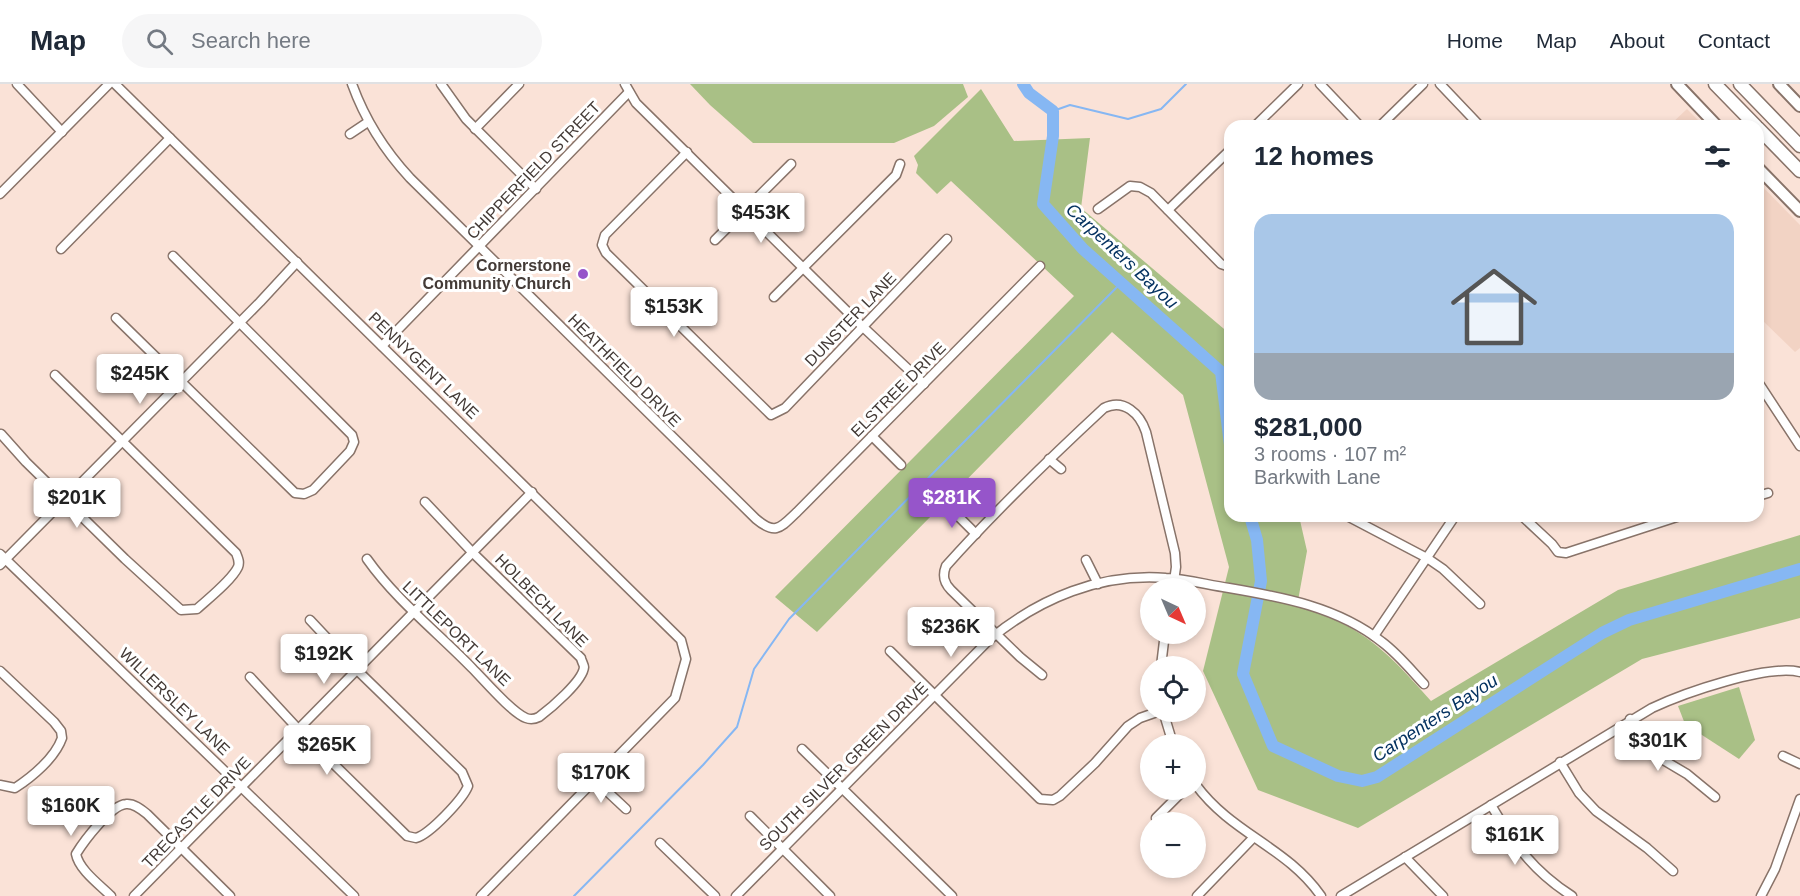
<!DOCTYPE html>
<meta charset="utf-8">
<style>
body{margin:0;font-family:Arial,sans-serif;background:#f6f6f7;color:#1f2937;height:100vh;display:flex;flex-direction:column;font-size:22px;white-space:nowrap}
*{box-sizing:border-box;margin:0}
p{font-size:20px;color:#747a83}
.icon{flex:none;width:33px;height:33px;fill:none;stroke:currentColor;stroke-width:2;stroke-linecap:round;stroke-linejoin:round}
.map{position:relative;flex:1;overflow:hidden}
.sheet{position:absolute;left:1224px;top:36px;width:540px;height:402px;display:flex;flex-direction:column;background:#fff;border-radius:18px;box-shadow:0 3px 9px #0003}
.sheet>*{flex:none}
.needle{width:39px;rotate:136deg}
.fabs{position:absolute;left:1140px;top:494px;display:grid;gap:12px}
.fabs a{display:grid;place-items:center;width:66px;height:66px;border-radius:50%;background:#fff;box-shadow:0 3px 9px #0003;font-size:30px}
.price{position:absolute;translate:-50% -51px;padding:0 14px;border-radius:6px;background:#fff;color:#222;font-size:20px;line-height:39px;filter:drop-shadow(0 2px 3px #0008)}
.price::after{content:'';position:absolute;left:50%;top:36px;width:18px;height:14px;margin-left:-9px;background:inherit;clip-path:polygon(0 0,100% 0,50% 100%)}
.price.current{background:#9655ca;color:#fff}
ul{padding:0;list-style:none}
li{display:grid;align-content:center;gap:12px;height:318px;padding:0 30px}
li span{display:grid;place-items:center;height:186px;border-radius:18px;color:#555}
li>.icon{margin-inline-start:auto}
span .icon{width:108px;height:108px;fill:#fffc;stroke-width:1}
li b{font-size:26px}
h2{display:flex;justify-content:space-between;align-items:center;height:72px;padding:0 30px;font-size:26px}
header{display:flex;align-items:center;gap:36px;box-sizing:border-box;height:84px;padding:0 30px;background:#fff;border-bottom:2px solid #e0e1e3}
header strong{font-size:28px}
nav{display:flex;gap:33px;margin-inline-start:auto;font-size:21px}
.search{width:420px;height:54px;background:#f6f6f7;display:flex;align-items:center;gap:15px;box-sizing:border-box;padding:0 21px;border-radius:33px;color:#747a83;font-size:22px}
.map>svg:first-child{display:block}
.built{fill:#f2d3c4}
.green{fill:#a9c086}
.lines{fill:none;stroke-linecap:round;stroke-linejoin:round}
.stream{stroke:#86b7f3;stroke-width:2}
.river{stroke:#86b7f3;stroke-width:12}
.minor-casing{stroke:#887369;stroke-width:11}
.major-casing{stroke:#887369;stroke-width:14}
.highway-casing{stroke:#887369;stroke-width:15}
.minor{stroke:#fff;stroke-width:8}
.major{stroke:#fff;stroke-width:10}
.highway{stroke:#fff;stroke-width:12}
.poi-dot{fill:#9655ca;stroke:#fff;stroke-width:2}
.labels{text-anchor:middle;stroke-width:6;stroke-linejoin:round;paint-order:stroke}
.street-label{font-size:16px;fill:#433a36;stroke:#fff}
.poi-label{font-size:16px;font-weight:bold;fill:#433a36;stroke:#fff;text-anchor:end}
.water-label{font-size:18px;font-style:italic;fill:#063361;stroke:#fff}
</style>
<header>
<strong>Map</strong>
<div class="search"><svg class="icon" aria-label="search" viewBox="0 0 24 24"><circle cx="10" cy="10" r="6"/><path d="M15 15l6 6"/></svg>Search here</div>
<nav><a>Home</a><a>Map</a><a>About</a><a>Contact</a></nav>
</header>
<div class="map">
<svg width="1800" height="812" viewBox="0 0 1800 812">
<rect width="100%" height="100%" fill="#fae2d7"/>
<g class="built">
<path d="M 1687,25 L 1704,42 L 1669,42 Z"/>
<path d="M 1758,98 L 1800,141 L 1800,264 L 1795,268 L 1758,232 Z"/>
</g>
<g class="green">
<path d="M 690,0 L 963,0 L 968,13 L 934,42 L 894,59 L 753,59 L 710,21 Z"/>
<path d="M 981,5 L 1014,57 L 1090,54 L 1081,124 L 1230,250 L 1230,432 L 1299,432 L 1307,467 L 1297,522 C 1314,528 1333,534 1349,543 C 1382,561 1406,589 1431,617 L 1618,506 L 1800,451 L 1800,534 L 1642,575 L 1358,744 L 1258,706 L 1203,587 L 1229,483 L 1183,311 L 1112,248 L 817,548 L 775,513 L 1074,212 L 951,97 L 937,110 L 916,89 L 918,81 L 914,72 Z"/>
<path d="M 1739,603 L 1755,656 L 1739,675 L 1685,640 L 1678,622 Z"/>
</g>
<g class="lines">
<g class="stream">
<path d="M 1053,27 L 1070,21 L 1128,35 L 1161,25 L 1186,0"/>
<path d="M 574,812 L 703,681 L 737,643 L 754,585 L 789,535 L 1121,199"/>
</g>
<g class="river">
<path d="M 1023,0 L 1029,9 L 1053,27 L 1053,52 L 1043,120 L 1083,165 L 1221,288 L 1230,361"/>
<path d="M 1250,432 L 1257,456 L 1261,497 L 1243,590 L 1273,662 L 1338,692 L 1362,697 L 1377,693 L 1602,549 L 1629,536 L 1800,485"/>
</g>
<defs>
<g id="minor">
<path d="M 17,0 L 62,48"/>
<path d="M 115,0 L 681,556 L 686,575 L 675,614 L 481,812"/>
<path d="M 352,0 C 365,36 384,66 410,94 L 756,435 C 776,452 781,443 797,428 L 1040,182"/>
<path d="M 441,0 L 466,35 L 536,105"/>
<path d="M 625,0 L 636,19 L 863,243 L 924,300"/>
<path d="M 1320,0 L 1360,42"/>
<path d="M 1440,0 L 1480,42"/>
<path d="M 1255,42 L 1298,0"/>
<path d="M 1380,42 L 1423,0"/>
<path d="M 475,45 L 519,0"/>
<path d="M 350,50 L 368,38"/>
<path d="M 687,68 L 605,151 L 602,161 L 606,169 L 771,331 L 785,324 L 947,155"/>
<path d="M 0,110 L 109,0"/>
<path d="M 1098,125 L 1130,102 L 1140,103 L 1151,109 L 1221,180 L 1230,183"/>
<path d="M 1168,126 L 1230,66"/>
<path d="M 715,156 L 791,80"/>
<path d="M 61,165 L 170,54"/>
<path d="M 774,213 L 896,91 L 900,80"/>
<path d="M 116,234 L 295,409 L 304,410 L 313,406 L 350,367 L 354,358 L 352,351 L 173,172"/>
<path d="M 382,262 L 629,8"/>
<path d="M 1758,298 L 1800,362"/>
<path d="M 1,350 L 26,378 L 125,475 L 181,526 L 197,525 C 208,515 232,496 238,483 C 240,478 238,474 236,469 L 55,291"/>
<path d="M 872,352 L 901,381"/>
<path d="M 1049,375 L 1061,385"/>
<path d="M 1758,412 L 1768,409"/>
<path d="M 948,422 L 976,450"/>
<path d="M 1347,432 L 1427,474 L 1443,485 L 1480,520"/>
<path d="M 1522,432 L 1552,460 L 1558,468 L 1566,469 L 1680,432"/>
<path d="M 0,470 L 354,812"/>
<path d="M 367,475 C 396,516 437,548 472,584 C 485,597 511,628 526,634 C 531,636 535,635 539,633 C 551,624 583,597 584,583 C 584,581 581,576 581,574 L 473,469 L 425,418"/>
<path d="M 1086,476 L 1098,500"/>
<path d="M 0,481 L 260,218 L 297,178"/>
<path d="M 1374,552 L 1455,432"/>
<path d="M 890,567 L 1040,715 L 1053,716 L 1060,712 L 1095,679 L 1128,642 L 1140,634 L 1160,627"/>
<path d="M 1161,582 L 1165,549"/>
<path d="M 0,587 L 54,638 L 61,647 L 62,654 C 55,674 32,693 15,704 L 0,701"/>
<path d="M 1042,591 L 1020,573 L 951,506 C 944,499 942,492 946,482 C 996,426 1049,375 1104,324 C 1124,314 1140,330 1146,348 L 1175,469 L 1176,483 L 1173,504"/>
<path d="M 250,593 L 299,646 L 407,752 L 416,754 C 430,750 463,715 468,702 L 462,688 L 357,586 L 310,536"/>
<path d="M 1163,627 L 1173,660"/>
<path d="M 1630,635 L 1651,666 L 1660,674 L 1687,690 L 1715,713"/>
<path d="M 802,665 L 952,812"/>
<path d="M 1783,672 L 1800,680"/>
<path d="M 1560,678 L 1579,709 L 1596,727 L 1647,764 L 1673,787"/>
<path d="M 595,696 L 626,725"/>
<path d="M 1196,701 C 1232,750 1287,763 1321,812"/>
<path d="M 1491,721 C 1514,760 1533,787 1572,812"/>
<path d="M 750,732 L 830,812"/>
<path d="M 1156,734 L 1185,705"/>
<path d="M 660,759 L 715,812"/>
<path d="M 1405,773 L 1443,812"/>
<path d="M 111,812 C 100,801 79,786 76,770 C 84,757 111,721 126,720 C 134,719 142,726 147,730 L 230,812"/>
<path d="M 134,812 L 532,408"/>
<path d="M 736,812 L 990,555 C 1040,514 1100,489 1166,494 C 1187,495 1208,501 1229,504 C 1282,513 1338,523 1382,558 C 1398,570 1410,585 1424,600"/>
<path d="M 1197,812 L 1253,754"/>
<path d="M 1341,812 L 1652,624 C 1684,609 1767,580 1800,588"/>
<path d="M 1761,812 L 1775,785 L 1800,715"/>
</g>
<g id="major">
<path d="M 1677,0 L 1717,42"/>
<path d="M 1779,0 L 1800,22"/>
<path d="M 1758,84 L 1800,127"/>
</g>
<g id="highway">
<path d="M 1715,0 L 1756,42"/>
<path d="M 1740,0 L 1800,62"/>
<path d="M 1758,44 L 1800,87"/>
</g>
</defs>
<use href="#minor" class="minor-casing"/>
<use href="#major" class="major-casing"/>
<use href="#highway" class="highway-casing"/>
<use href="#minor" class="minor"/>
<use href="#major" class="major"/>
<use href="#highway" class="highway"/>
</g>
<circle class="poi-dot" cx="583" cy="190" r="6"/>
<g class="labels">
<g class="street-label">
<text transform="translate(533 86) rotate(-46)" y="6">CHIPPERFIELD STREET</text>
<text transform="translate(850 235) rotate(-46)" y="6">DUNSTER LANE</text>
<text transform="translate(424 281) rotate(44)" y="6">PENNYGENT LANE</text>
<text transform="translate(625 286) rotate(45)" y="6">HEATHFIELD DRIVE</text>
<text transform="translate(898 305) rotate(-45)" y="6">ELSTREE DRIVE</text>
<text transform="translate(542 516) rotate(45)" y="6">HOLBECH LANE</text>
<text transform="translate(457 549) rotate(44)" y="6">LITTLEPORT LANE</text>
<text transform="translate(175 617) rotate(44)" y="6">WILLERSLEY LANE</text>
<text transform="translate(843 682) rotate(-45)" y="6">SOUTH SILVER GREEN DRIVE</text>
<text transform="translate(196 728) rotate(-46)" y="6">TRECASTLE DRIVE</text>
</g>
<g class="poi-label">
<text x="571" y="187">Cornerstone<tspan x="571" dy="18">Community Church</tspan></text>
</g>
<g class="water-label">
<text transform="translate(1122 172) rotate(43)" y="6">Carpenters Bayou</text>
<text transform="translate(1435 634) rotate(-33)" y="6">Carpenters Bayou</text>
</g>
</g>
</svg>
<div class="fabs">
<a><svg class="needle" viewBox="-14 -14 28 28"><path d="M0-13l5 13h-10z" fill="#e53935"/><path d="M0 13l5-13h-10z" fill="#747a83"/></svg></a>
<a><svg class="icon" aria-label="locate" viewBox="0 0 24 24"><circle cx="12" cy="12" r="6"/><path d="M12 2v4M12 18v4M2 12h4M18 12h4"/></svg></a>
<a>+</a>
<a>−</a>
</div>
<b class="price" style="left:761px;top:160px">$453K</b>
<b class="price" style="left:674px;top:254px">$153K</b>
<b class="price" style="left:140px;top:321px">$245K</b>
<b class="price" style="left:77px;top:445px">$201K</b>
<b class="price current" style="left:952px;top:445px">$281K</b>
<b class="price" style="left:951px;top:574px">$236K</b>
<b class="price" style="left:324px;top:601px">$192K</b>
<b class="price" style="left:1658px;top:688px">$301K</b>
<b class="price" style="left:327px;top:692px">$265K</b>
<b class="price" style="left:601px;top:720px">$170K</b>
<b class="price" style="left:71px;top:753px">$160K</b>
<b class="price" style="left:1515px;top:782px">$161K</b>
<section class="sheet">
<h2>12 homes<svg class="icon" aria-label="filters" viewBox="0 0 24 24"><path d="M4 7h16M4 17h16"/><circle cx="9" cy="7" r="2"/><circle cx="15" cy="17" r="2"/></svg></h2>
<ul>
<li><span style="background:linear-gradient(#a9c7e8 75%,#9aa5b1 0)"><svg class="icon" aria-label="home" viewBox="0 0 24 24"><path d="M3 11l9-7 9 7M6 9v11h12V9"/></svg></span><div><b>$281,000</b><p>3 rooms · 107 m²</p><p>Barkwith Lane</p></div></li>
</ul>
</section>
</div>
